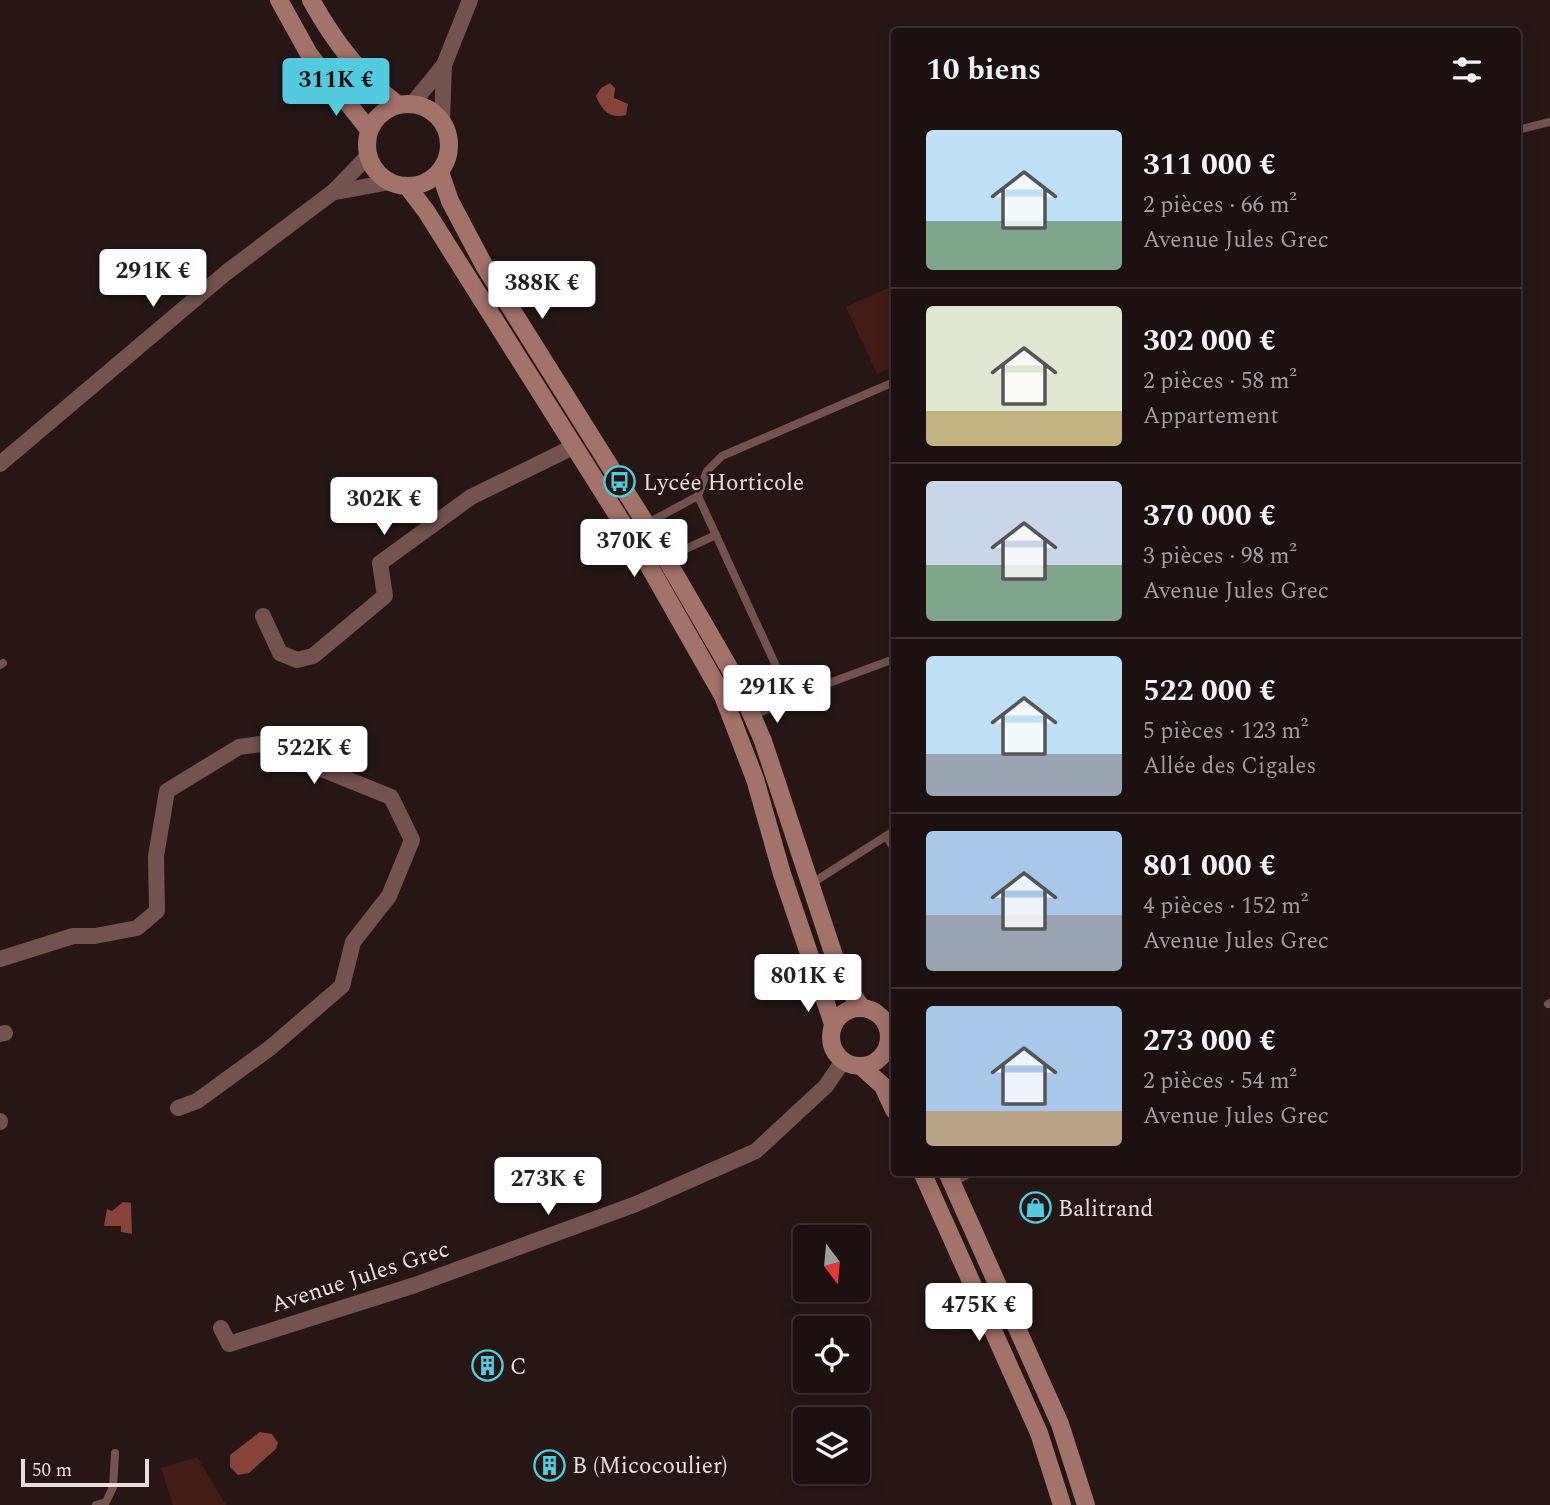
<!DOCTYPE html>
<html lang="fr">
<meta charset="utf-8">
<style>
body{margin:0;font-family:Spectral,serif;background:#251a19;color:#f1f3f6;height:100vh;display:flex;flex-direction:column;font-size:26px;white-space:nowrap}
*{box-sizing:border-box;margin:0}
p{font-size:23px;color:#a09d9f}
.icon{flex:none;width:38px;height:38px;fill:none;stroke:currentColor;stroke-width:2;stroke-linecap:round;stroke-linejoin:round}
.map{position:relative;flex:1;overflow:hidden}
.details{position:absolute;left:891px;top:28px;width:630px;height:1148px;display:flex;flex-direction:column;background:#1c1110;border-radius:7px;box-shadow:0 4px 18px #0003,0 0 0 2px #3a3130}
.details>*{flex:none}
.needle{width:46px;rotate:164deg}
.fabs{position:absolute;left:793px;top:1225px;display:grid;gap:14px}
.fabs a{display:grid;place-items:center;width:77px;height:77px;border-radius:7px;background:#1c1110;box-shadow:0 4px 18px #0003,0 0 0 2px #3a3130;font-size:35px}
.scale{position:absolute;left:21px;bottom:18px;width:128px;box-sizing:border-box;padding-left:7px;border:4px solid #e9dedc;border-top:0;font-size:19px;line-height:24px;white-space:nowrap;color:#e9dedc;-webkit-text-stroke:5px #261715;paint-order:stroke}
.price{position:absolute;translate:-50% -60px;padding:0 16px;border-radius:7px;background:#fff;color:#222;font-size:23px;line-height:46px;filter:drop-shadow(0 2px 4px #0008)}
.price::after{content:'';position:absolute;left:50%;top:42px;width:21px;height:16px;margin-left:-10px;background:inherit;clip-path:polygon(0 0,100% 0,50% 100%)}
.price.selected{background:#54cade;color:#111}
ul{padding:0;list-style:none}
li{display:flex;align-items:center;gap:21px;height:175px;padding:0 35px}
li+li{border-top:2px solid #3a3130}
li span{display:grid;place-items:center;flex:none;width:196px;height:140px;border-radius:7px;color:#555}
li>.icon{margin-inline-start:auto}
span .icon{width:84px;height:84px;fill:#fffc;stroke-width:1}
li b{font-size:30px}
h2{display:flex;justify-content:space-between;align-items:center;height:84px;padding:0 35px;font-size:30px}
.map>svg:first-child{display:block}
.green{fill:#441c16}
.water{fill:#864339}
.lines{fill:none;stroke-linecap:round;stroke-linejoin:round}
.lane{stroke:#72534d;stroke-width:8}
.street{stroke:#72534d;stroke-width:16}
.secondary{stroke:#a37269;stroke-width:18}
.labels{text-anchor:middle;stroke-width:5;stroke-linejoin:round;paint-order:stroke}
.poi-label{font-size:23px;fill:#e9dedc;stroke:#261715;text-anchor:start}
.street-label{font-size:23px;fill:#e9dedc;stroke:#261715}
</style>
<div class="map">
<svg width="1550" height="1505" viewBox="0 0 1550 1505">
<rect width="100%" height="100%" fill="#261715"/>
<g class="green">
<path d="M 894,285 L 894,366 L 877,374 L 846,307 Z"/>
<path d="M 197,1457 L 226,1505 L 173,1505 L 161,1468 Z"/>
</g>
<g class="water">
<path d="M 610,83 L 615,88 L 614,98 L 628,104 L 626,115 C 610,119 602,111 596,96 L 601,88 Z"/>
<path d="M 123,1202 L 131,1203 L 132,1234 L 121,1232 L 121,1226 L 104,1226 L 107,1209 L 112,1211 Z"/>
<path d="M 260,1432 L 272,1434 L 278,1443 L 276,1449 L 249,1473 L 238,1475 L 230,1467 L 230,1455 Z"/>
</g>
<g class="lines">
<g class="lane">
<path d="M 1517,130 L 1550,122"/>
<path d="M 894,382 L 722,456 L 707,471 L 698,496 L 782,679 L 798,689 L 810,690 L 894,659"/>
<path d="M 646,524 L 698,496"/>
<path d="M 666,558 L 716,535"/>
<path d="M 0,665 L 3,663"/>
<path d="M 753,715 L 776,706 L 798,689"/>
<path d="M 886,836 L 894,849"/>
<path d="M 809,885 L 894,831"/>
<path d="M 1548,1004 L 1550,1003"/>
<path d="M 96,1505 L 106,1502 L 113,1487 L 115,1453"/>
</g>
<g class="street">
<path d="M 413,103 L 444,65 L 470,0"/>
<path d="M 442,121 L 444,65"/>
<path d="M 336,192 L 390,182"/>
<path d="M 0,464 L 227,272 L 333,192 L 368,156"/>
<path d="M 263,616 L 280,653 L 297,660 L 313,656 L 385,596 L 380,563 L 471,497 L 573,447"/>
<path d="M 0,959 L 73,936 L 95,936 L 137,928 L 157,911 L 156,856 L 167,791 L 239,747 L 260,744 L 391,797 L 412,840 L 389,896 L 353,942 L 342,986 L 270,1048 L 197,1101 L 178,1108"/>
<path d="M 0,1034 L 5,1033"/>
<path d="M 0,1121 L 0,1122"/>
<path d="M 950,1179 L 964,1172"/>
<path d="M 221,1328 L 229,1344 L 415,1285 L 636,1204 L 756,1151 L 826,1086 L 843,1061"/>
</g>
<g class="secondary">
<path d="M 279,0 L 309,54 L 369,130"/>
<path d="M 311,0 C 334,41 360,76 398,105"/>
<circle cx="408" cy="145" r="41"/>
<path d="M 440,172 L 450,201 L 485,267 L 646,524 L 738,683 L 763,741 L 842,980 L 862,1008"/>
<path d="M 407,186 L 426,211 L 645,559 L 723,696 L 755,779 L 782,874 L 833,1024"/>
<circle cx="860" cy="1037" r="29"/>
<path d="M 862,1067 L 883,1086 L 894,1110"/>
<path d="M 922,1172 L 1039,1433 L 1062,1505"/>
<path d="M 947,1172 L 1060,1424 L 1086,1505"/>
</g>
</g>
<defs>
<symbol id="bus-ring" viewBox="-11 -11 22 22"><circle r="9.5" fill="#261715" stroke="#54cade" stroke-width="1.5"/><path d="M-5-6H5V4H4V6H2V4H-2V6H-4V4H-5ZM-3.5-4V0h7V-4ZM-3.5 1.2v1.5H-2V1.2ZM2 1.2v1.5H3.5V1.2Z" fill="#54cade"/></symbol>
<symbol id="shop-ring" viewBox="-11 -11 22 22"><circle r="9.5" fill="#261715" stroke="#54cade" stroke-width="1.5"/><path d="M-5-2.5h2.3a2.7 3.5 0 0 1 5.4 0H5L5.5 6h-11ZM-1.5-2.5h3a1.5 2.3 0 0 0-3 0Z" fill="#54cade"/></symbol>
<symbol id="building-ring" viewBox="-11 -11 22 22"><circle r="9.5" fill="#261715" stroke="#54cade" stroke-width="1.5"/><path d="M-4-6H4V6H1V3H-1V6H-4ZM-2.5-4.3h1.7v1.8h-1.7ZM.8-4.3h1.7v1.8H.8ZM-2.5-1h1.7V.8h-1.7ZM.8-1h1.7V.8H.8Z" fill="#54cade"/></symbol>
</defs>
<g fill-rule="evenodd">
<use href="#bus-ring" x="602" y="464" width="35" height="35"/>
<use href="#shop-ring" x="1018" y="1190" width="35" height="35"/>
<use href="#building-ring" x="470" y="1348" width="35" height="35"/>
<use href="#building-ring" x="532" y="1448" width="35" height="35"/>
</g>
<g class="labels">
<g class="poi-label">
<text x="643" y="490">Lycée Horticole</text>
<text x="1058" y="1216">Balitrand</text>
<text x="510" y="1374">C</text>
<text x="572" y="1473">B (Micocoulier)</text>
</g>
<g class="street-label">
<text transform="translate(360 1276) rotate(-18)" y="8">Avenue Jules Grec</text>
</g>
</g>
</svg>
<div class="fabs">
<a><svg class="needle" viewBox="-14 -14 28 28"><path d="M0-13l5 13h-10z" fill="#e53935"/><path d="M0 13l5-13h-10z" fill="#a09d9f"/></svg></a>
<a><svg class="icon" aria-label="locate" viewBox="0 0 24 24"><circle cx="12" cy="12" r="6"/><path d="M12 2v4M12 18v4M2 12h4M18 12h4"/></svg></a>
<a><svg class="icon" aria-label="layers" viewBox="0 0 24 24"><path d="M12 4l9 5-9 5-9-5zM3 14l9 5 9-5"/></svg></a>
</div>
<div class="scale">50 m</div>
<b class="price selected" style="left:336px;top:118px">311K €</b>
<b class="price" style="left:153px;top:309px">291K €</b>
<b class="price" style="left:542px;top:321px">388K €</b>
<b class="price" style="left:384px;top:537px">302K €</b>
<b class="price" style="left:634px;top:579px">370K €</b>
<b class="price" style="left:777px;top:725px">291K €</b>
<b class="price" style="left:314px;top:786px">522K €</b>
<b class="price" style="left:808px;top:1014px">801K €</b>
<b class="price" style="left:548px;top:1217px">273K €</b>
<b class="price" style="left:979px;top:1343px">475K €</b>
<section class="details">
<h2>10 biens<svg class="icon" aria-label="filters" viewBox="0 0 24 24"><path d="M4 7h16M4 17h16"/><circle cx="9" cy="7" r="2"/><circle cx="15" cy="17" r="2"/></svg></h2>
<ul>
<li><span style="background:linear-gradient(#bfe0f5 65%,#7fa58c 0)"><svg class="icon" aria-label="home" viewBox="0 0 24 24"><path d="M3 11l9-7 9 7M6 9v11h12V9"/></svg></span><div><b>311 000 €</b><p>2 pièces · 66 m²</p><p>Avenue Jules Grec</p></div></li>
<li><span style="background:linear-gradient(#dfe7d0 75%,#c2b280 0)"><svg class="icon" aria-label="home" viewBox="0 0 24 24"><path d="M3 11l9-7 9 7M6 9v11h12V9"/></svg></span><div><b>302 000 €</b><p>2 pièces · 58 m²</p><p>Appartement</p></div></li>
<li><span style="background:linear-gradient(#c9d6e8 60%,#7fa58c 0)"><svg class="icon" aria-label="home" viewBox="0 0 24 24"><path d="M3 11l9-7 9 7M6 9v11h12V9"/></svg></span><div><b>370 000 €</b><p>3 pièces · 98 m²</p><p>Avenue Jules Grec</p></div></li>
<li><span style="background:linear-gradient(#bfe0f5 70%,#9aa5b1 0)"><svg class="icon" aria-label="home" viewBox="0 0 24 24"><path d="M3 11l9-7 9 7M6 9v11h12V9"/></svg></span><div><b>522 000 €</b><p>5 pièces · 123 m²</p><p>Allée des Cigales</p></div></li>
<li><span style="background:linear-gradient(#a9c7e8 60%,#9aa5b1 0)"><svg class="icon" aria-label="home" viewBox="0 0 24 24"><path d="M3 11l9-7 9 7M6 9v11h12V9"/></svg></span><div><b>801 000 €</b><p>4 pièces · 152 m²</p><p>Avenue Jules Grec</p></div></li>
<li><span style="background:linear-gradient(#a9c7e8 75%,#b9a48a 0)"><svg class="icon" aria-label="home" viewBox="0 0 24 24"><path d="M3 11l9-7 9 7M6 9v11h12V9"/></svg></span><div><b>273 000 €</b><p>2 pièces · 54 m²</p><p>Avenue Jules Grec</p></div></li>
</ul>
</section>
</div>
